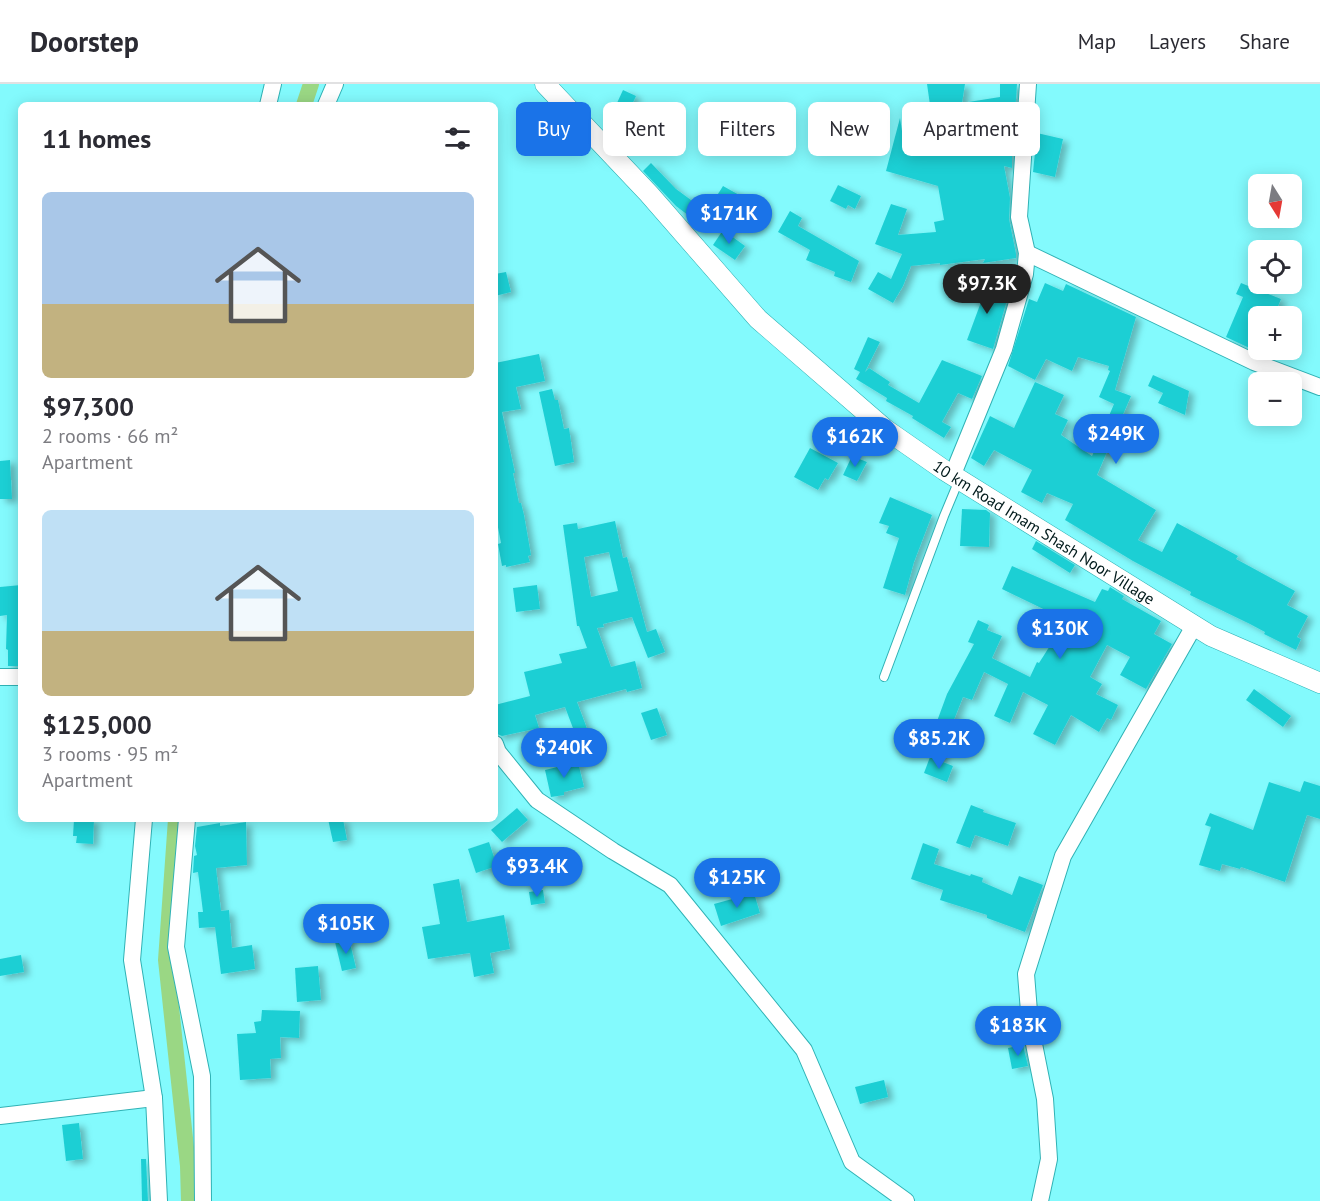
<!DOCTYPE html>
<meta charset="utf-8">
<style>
body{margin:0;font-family:"PT Sans",sans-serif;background:#f7f7f7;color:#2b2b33;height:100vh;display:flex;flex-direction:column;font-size:22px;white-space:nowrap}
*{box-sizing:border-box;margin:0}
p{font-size:20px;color:#7c7c81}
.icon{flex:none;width:33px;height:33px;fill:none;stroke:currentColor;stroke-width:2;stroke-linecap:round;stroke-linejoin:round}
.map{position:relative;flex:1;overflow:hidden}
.details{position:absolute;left:18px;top:18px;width:480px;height:720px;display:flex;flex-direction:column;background:#fff;border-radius:9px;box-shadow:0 3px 15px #0003}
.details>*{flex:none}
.hud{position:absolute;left:516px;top:18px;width:570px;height:54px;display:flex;gap:12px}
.needle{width:39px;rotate:169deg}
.tools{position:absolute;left:1248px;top:90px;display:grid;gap:12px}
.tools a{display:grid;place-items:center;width:54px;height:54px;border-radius:9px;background:#fff;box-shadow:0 3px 15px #0003;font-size:30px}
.price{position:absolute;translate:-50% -51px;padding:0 14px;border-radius:21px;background:#1a73e8;color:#fff;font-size:20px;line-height:39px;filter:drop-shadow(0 2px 3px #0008)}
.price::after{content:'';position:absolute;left:50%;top:36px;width:18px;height:14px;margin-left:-9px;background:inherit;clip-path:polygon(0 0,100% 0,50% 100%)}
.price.selected{background:#222;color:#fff}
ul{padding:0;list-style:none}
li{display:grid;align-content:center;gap:12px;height:318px;padding:0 24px}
li span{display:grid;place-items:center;height:186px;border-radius:9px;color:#555}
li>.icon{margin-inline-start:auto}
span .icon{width:108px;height:108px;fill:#fffc;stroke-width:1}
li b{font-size:26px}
h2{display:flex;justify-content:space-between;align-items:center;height:72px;padding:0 24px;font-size:26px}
.pill{padding:0 21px;border-radius:9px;background:#fff;box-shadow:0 3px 15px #0003;font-size:21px;line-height:54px}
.pill.selected{background:#1a73e8;color:#fff}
header{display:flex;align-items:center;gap:36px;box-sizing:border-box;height:84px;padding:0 30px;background:#fff;border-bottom:2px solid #e1e1e2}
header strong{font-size:28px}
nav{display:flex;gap:33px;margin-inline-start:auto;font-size:21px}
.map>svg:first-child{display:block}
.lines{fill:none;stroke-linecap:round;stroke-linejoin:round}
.canal{stroke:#9ad784;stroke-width:16}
.building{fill:#1fcfd4;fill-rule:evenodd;filter:url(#shadow)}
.service-casing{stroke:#30b2b5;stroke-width:10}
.minor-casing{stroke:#30b2b5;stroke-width:18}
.tertiary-casing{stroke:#30b2b5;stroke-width:21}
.service{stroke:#fff;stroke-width:8}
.minor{stroke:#fff;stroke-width:16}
.tertiary{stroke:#fff;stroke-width:20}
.labels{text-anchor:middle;stroke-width:5;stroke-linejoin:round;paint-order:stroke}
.street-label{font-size:16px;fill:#011a1b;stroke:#fff}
</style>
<header>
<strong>Doorstep</strong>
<nav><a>Map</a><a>Layers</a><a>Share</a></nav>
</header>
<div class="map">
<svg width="1320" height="1117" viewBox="0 0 1320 1117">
<defs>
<filter id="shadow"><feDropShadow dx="5.5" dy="3.5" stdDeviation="3" flood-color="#0004"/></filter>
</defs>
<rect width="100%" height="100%" fill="#83fafd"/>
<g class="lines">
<g class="canal">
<path d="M 304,21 L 311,0"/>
<path d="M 176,735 L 166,876 L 188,1082 L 189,1117"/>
</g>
</g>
<g class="building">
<path d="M 927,0 L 965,0 L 962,19 L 1000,13 L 1000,0 L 1017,0 L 1015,30 L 1004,29 L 933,42 Z"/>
<path d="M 623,6 L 636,12 L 624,38 L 611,32 Z"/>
<path d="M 900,34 L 904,60 L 925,59 L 934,62 L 933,59 L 1012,55 L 1012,84 L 1004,82 L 1010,114 L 1009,135 L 1016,170 L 1016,174 L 983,179 L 985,175 L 940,181 L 940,179 L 911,182 L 903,202 L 893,219 L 868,205 L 878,188 L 891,195 L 902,170 L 875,160 L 891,120 L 907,125 L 898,151 L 936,148 L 934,138 L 944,136 L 938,102 L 886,87 Z"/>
<path d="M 1037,49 L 1063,55 L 1055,93 L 1033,88 Z"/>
<path d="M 651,79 L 676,105 L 706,127 L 697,138 L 676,122 L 643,87 Z"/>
<path d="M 838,101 L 861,112 L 855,125 L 848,121 L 846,125 L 830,117 Z"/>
<path d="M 723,102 L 741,112 L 725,140 L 706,129 Z"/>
<path d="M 790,127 L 802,134 L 798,142 L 859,177 L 851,198 L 834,192 L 835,188 L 806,176 L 810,166 L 778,148 Z"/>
<path d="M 723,146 L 745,162 L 735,176 L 713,161 Z"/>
<path d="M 506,188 L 511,208 L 495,212 L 495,190 Z"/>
<path d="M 978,198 L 1004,206 L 1001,214 L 1007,216 L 993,265 L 967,256 L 981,218 L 972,215 Z"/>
<path d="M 1045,199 L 1063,207 L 1066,200 L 1136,233 L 1115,306 L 1131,312 L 1097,391 L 1156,426 L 1138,456 L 1162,468 L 1177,439 L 1238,472 L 1236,475 L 1295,507 L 1287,521 L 1308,532 L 1297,553 L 1301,555 L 1296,566 L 1264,550 L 1265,548 L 1250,540 L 1190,511 L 1191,508 L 1133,477 L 1065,436 L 1073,420 L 1047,409 L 1042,419 L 1021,408 L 1032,386 L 994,366 L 984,382 L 971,374 L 990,332 L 1014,344 L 1035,298 L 1064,311 L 1055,330 L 1068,336 L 1061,351 L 1092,372 L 1114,320 L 1099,313 L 1110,287 L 1108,286 L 1109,282 L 1078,273 L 1072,287 L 1046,275 L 1035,296 L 1008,282 L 1029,215 L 1037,218 Z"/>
<path d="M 1241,199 L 1281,215 L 1274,232 L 1258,232 L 1258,268 L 1226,253 L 1243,213 L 1236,210 Z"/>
<path d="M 868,253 L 880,258 L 865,288 L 869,284 L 890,298 L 888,301 L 919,319 L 942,276 L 982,292 L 972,315 L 958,309 L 942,338 L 951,343 L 944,354 L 912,334 L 913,332 L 886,317 L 887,314 L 856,295 L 860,288 L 854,285 Z"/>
<path d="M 539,270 L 545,297 L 516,303 L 521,325 L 502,328 L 515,389 L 513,389 L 519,419 L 521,419 L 524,431 L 531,471 L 528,472 L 530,478 L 506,483 L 506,481 L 502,482 L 498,460 L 501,459 L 495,428 L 495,279 Z"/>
<path d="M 1153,291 L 1189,307 L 1185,331 L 1158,319 L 1163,309 L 1148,302 Z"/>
<path d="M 552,305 L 555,316 L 558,316 L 564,345 L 569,344 L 574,378 L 555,382 L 539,308 Z"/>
<path d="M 810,364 L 838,379 L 828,396 L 825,394 L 818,406 L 794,393 Z"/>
<path d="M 852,372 L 867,378 L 857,397 L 843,391 Z"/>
<path d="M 10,376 L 12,415 L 0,415 L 0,377 Z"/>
<path d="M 890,413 L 932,431 L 914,478 L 905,511 L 883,504 L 899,454 L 886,449 L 889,442 L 879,439 Z"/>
<path d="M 962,425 L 986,426 L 990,429 L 989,463 L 960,462 Z"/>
<path d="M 615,437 L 623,474 L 627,473 L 647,548 L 656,545 L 665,568 L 648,574 L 632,533 L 603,540 L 604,543 L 597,544 L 611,583 L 635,577 L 642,604 L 627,608 L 626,605 L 577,618 L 597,671 L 585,676 L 565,623 L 535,631 L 539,644 L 502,652 L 497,650 L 495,621 L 530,612 L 524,588 L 562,579 L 559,570 L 587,564 L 579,542 L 577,542 L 563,441 L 577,439 L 578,445 ZM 609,468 L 618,507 L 591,513 L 584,473 Z"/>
<path d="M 1036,457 L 1075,481 L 1070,489 L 1032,465 Z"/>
<path d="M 1012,482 L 1095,518 L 1102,505 L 1108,507 L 1110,503 L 1124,512 L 1122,515 L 1161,537 L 1154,550 L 1172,560 L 1146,605 L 1120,591 L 1130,573 L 1107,561 L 1090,593 L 1102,600 L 1096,610 L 1118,621 L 1111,636 L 1107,634 L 1099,648 L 1071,631 L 1055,661 L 1033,650 L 1048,621 L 1023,608 L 1010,639 L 994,632 L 1008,600 L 984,588 L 972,616 L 963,613 L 944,661 L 946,662 L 941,676 L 925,670 L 947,610 L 974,560 L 968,558 L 978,536 L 989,541 L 987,546 L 1002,552 L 992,574 L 1030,593 L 1037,578 L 1039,579 L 1053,557 L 1054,558 L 1066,536 L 1002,505 Z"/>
<path d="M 21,501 L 21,582 L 8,582 L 8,566 L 6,565 L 7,531 L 0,532 L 0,503 Z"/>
<path d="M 537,501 L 540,525 L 516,528 L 513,504 Z"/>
<path d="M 1254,605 L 1291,632 L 1283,643 L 1246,616 Z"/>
<path d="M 657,624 L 667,651 L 651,656 L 641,629 Z"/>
<path d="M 930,673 L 953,682 L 947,698 L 924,689 Z"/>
<path d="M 578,678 L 584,703 L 564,708 L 564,711 L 551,713 L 545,686 Z"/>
<path d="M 1304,697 L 1320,702 L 1320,735 L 1307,731 L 1285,798 L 1241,783 L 1240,785 L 1222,780 L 1220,787 L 1199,781 L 1211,743 L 1205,741 L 1210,729 L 1253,746 L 1269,698 L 1300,708 Z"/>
<path d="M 971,721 L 984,726 L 983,728 L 1016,739 L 1008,762 L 975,751 L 970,764 L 956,759 Z"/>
<path d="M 517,724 L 528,736 L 502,758 L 491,746 Z"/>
<path d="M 74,735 L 94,735 L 93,760 L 76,759 L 77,752 L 73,752 Z"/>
<path d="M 328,735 L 343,735 L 347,756 L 333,758 Z"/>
<path d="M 246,738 L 247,781 L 216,784 L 221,827 L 229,826 L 232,864 L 252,861 L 255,885 L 221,890 L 215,843 L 199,844 L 198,828 L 203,828 L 198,788 L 193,789 L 194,772 L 197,771 L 195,762 L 197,743 L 220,739 L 220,742 Z"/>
<path d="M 489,758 L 497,782 L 476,789 L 468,765 Z"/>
<path d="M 923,759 L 939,765 L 934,780 L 970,792 L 971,790 L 983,794 L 982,798 L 1012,811 L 1019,792 L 1043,801 L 1025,848 L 987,834 L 987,831 L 940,816 L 943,806 L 911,795 Z"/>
<path d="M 459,795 L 467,838 L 504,831 L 510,865 L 490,869 L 494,889 L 474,893 L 470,869 L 428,875 L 422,843 L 440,840 L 433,800 Z"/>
<path d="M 543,806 L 545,819 L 531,821 L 529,808 Z"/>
<path d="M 754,809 L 760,829 L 721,842 L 714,820 Z"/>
<path d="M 349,854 L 356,884 L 342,887 L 335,858 Z"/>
<path d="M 21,871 L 24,888 L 0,892 L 0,875 Z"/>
<path d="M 318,882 L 321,916 L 297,918 L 295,884 Z"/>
<path d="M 262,926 L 300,927 L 299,954 L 280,953 L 281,974 L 270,975 L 271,994 L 240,996 L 237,950 L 256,949 L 254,938 L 261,937 Z"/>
<path d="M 1023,961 L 1028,982 L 1012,985 L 1008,964 Z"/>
<path d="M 884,996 L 888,1013 L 860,1020 L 855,1003 Z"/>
<path d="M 79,1039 L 83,1075 L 66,1077 L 62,1041 Z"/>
<path d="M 141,1075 L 146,1075 L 148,1117 L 142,1117 Z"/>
</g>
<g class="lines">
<defs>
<path id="service" d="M 884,593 L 944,432 L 959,396"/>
<g id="minor">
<path d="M 268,21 L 273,0"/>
<path d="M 326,21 L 335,0"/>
<path d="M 1027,169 L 1254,278 L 1320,303"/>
<path d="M 953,390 L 1004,265 L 1025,190 L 1027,169 L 1019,133 L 1028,0"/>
<path d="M 1,593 L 21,593"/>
<path d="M 495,660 L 498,668 L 537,716 L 613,767 L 670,801 L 804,966 L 852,1078 L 906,1117"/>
<path d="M 144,735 L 132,876 L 154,1014 L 159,1117"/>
<path d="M 187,735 L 176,863 L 202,992 L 203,1117"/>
<path d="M 0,1032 L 154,1014"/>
<path d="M 1040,1117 L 1049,1075 L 1045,1015 L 1030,940 L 1026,890 L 1063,772 L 1194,542"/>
</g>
<g id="tertiary">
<path id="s1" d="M 545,0 L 649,110 L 758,235 L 885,345 L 944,386 L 1211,552 L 1320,599"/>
</g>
</defs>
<use href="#service" class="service-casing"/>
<use href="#minor" class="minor-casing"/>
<use href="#tertiary" class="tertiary-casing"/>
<use href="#service" class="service"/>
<use href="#minor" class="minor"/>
<use href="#tertiary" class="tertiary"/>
</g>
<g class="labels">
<g class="street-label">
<text dy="6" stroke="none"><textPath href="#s1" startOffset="675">10 km Road Imam Shash Noor Village</textPath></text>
</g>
</g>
</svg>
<div class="tools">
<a><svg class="needle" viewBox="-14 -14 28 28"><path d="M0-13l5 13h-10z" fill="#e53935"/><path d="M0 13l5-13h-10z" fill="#7c7c81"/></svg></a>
<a><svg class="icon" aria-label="locate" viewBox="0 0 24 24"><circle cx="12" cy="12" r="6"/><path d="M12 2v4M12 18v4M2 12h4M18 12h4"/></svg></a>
<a>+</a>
<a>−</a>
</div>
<b class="price" style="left:729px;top:161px">$171K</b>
<b class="price selected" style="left:987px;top:231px">$97.3K</b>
<b class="price" style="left:1116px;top:381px">$249K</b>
<b class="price" style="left:855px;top:384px">$162K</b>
<b class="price" style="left:1060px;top:576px">$130K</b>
<b class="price" style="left:939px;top:686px">$85.2K</b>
<b class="price" style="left:564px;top:695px">$240K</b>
<b class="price" style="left:537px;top:814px">$93.4K</b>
<b class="price" style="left:737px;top:825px">$125K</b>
<b class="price" style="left:346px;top:871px">$105K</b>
<b class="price" style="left:1018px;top:973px">$183K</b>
<div class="hud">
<a class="pill selected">Buy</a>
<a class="pill">Rent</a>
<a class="pill">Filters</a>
<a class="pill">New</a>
<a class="pill">Apartment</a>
</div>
<section class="details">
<h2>11 homes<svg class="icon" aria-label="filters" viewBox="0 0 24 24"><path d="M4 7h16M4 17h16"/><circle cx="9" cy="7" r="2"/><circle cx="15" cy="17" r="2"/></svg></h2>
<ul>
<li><span style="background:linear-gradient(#a9c7e8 60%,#c2b280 0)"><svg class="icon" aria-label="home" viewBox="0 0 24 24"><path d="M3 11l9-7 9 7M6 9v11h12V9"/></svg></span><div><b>$97,300</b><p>2 rooms · 66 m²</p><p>Apartment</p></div></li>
<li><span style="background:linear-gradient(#bfe0f5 65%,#c2b280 0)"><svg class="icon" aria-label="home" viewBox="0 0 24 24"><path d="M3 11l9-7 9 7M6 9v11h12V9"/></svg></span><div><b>$125,000</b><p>3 rooms · 95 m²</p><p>Apartment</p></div></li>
</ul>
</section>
</div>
